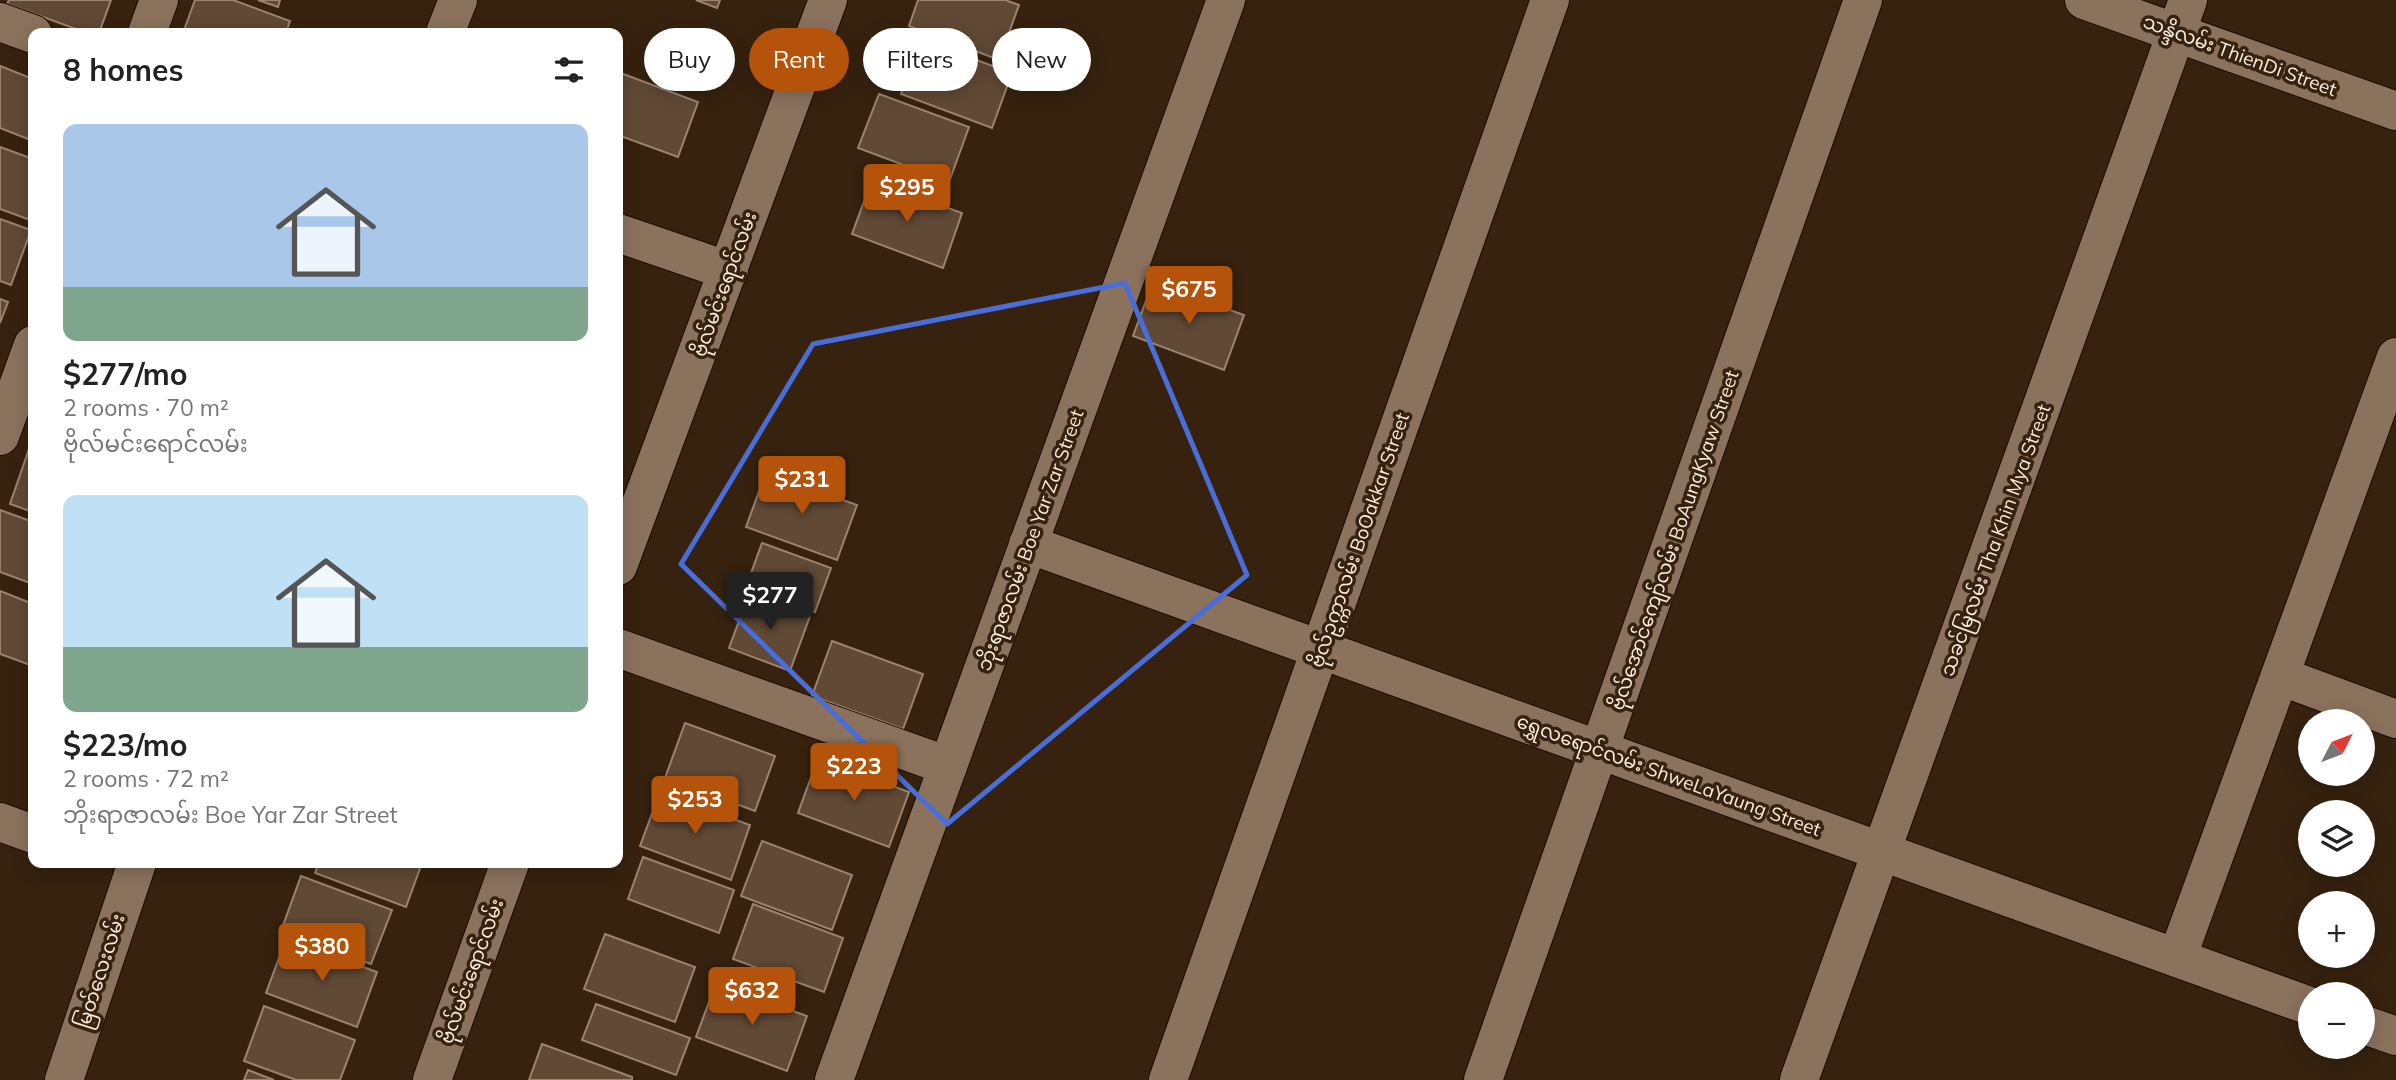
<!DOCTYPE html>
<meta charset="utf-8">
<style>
body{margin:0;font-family:Mulish,"Noto Sans Myanmar",sans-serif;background:#f2f2f2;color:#222;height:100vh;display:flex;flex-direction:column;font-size:26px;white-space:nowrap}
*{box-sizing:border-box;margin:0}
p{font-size:23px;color:#767676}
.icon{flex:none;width:38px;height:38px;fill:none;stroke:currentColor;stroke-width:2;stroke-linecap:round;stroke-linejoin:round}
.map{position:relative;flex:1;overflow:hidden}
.drawer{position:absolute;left:28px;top:28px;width:595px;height:840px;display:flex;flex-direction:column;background:#fff;border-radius:14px;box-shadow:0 4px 18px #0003}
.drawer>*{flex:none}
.top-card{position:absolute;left:644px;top:28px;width:665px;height:63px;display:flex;gap:14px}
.needle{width:46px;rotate:48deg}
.controls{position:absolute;left:2298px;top:709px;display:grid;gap:14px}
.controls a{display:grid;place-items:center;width:77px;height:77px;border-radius:50%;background:#fff;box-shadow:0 4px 18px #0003;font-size:35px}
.price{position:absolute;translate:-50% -60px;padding:0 16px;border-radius:7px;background:#b45309;color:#fff;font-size:23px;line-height:46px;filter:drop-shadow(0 2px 4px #0008)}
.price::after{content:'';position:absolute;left:50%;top:42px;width:21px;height:16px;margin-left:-10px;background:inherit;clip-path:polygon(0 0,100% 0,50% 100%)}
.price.selected{background:#222;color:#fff}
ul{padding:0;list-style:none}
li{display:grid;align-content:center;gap:14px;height:371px;padding:0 35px}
li span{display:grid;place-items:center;height:217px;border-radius:14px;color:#555}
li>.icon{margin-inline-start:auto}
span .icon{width:126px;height:126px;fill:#fffc;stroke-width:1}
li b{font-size:30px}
h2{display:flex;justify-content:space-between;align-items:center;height:84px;padding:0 35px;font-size:30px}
.pill{padding:0 24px;border-radius:32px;background:#fff;box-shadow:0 4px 18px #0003;font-size:24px;line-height:63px}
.pill.selected{background:#b45309;color:#fff}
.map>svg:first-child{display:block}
.building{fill:#604935;stroke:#9d836e;stroke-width:2}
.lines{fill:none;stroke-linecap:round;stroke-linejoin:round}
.minor-casing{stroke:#1d0a00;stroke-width:40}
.minor{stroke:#8b725d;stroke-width:38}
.marked{fill:none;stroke:#496eda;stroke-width:5;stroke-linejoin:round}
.labels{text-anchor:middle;stroke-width:7;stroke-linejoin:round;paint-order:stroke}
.street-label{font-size:19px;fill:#faece0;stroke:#36220e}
</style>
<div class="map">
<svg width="2396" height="1080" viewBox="0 0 2396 1080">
<rect width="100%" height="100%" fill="#36220e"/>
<g class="building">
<path d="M 9,0 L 111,0 L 99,33 L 87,33 L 7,4 Z"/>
<path d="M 195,0 L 233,0 L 290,21 L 286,33 L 183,33 Z"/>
<path d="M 258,0 L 280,0 L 278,7 Z"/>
<path d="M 696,0 L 720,0 L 717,8 Z"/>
<path d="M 918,0 L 1005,0 L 1019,5 L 999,60 L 909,26 Z"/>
<path d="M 922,40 L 1012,73 L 992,128 L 901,94 Z"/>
<path d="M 0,66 L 33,79 L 33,141 L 0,128 Z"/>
<path d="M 618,72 L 698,102 L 678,157 L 618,135 Z"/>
<path d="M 879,94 L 969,127 L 949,182 L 858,148 Z"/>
<path d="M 0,147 L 33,159 L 33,221 L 0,209 Z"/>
<path d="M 872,180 L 962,213 L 943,268 L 852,234 Z"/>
<path d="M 0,219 L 31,230 L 11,285 L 0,281 Z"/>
<path d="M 1153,282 L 1244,315 L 1224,370 L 1133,336 Z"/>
<path d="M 0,299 L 8,302 L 0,323 Z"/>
<path d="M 29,449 L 33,451 L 33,512 L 10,504 Z"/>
<path d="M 766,472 L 857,505 L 837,560 L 746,527 Z"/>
<path d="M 0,510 L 33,522 L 33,584 L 0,572 Z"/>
<path d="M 762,543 L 831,568 L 815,612 L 746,587 Z"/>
<path d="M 0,591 L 33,604 L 33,666 L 0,654 Z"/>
<path d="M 749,594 L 810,616 L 790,671 L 729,648 Z"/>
<path d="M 832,641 L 923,674 L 903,729 L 812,696 Z"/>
<path d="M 685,723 L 775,756 L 755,811 L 665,778 Z"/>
<path d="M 818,758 L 909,792 L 889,847 L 798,813 Z"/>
<path d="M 660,792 L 750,825 L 731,880 L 640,846 Z"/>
<path d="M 762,841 L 852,875 L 832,930 L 741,896 Z"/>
<path d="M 643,857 L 734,890 L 719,933 L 628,899 Z"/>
<path d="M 319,863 L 422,863 L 406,907 L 315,873 Z"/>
<path d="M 301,876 L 392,910 L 371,964 L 281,931 Z"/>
<path d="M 753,904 L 843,938 L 824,992 L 733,959 Z"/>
<path d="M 605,934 L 695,967 L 675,1022 L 584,989 Z"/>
<path d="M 286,939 L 377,972 L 357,1027 L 266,993 Z"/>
<path d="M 716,983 L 807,1016 L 787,1071 L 696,1037 Z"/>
<path d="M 596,1004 L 690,1038 L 676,1075 L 582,1040 Z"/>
<path d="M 264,1006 L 355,1040 L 340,1080 L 296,1080 L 244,1061 Z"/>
<path d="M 542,1044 L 632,1077 L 632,1080 L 529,1080 Z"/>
<path d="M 248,1070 L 274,1080 L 244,1080 Z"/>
</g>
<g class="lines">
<defs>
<g id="minor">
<path d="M 2084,0 L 2396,111"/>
<path d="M 0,22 L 33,34"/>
<path d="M 147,33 L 159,0"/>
<path d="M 445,33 L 458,0"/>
<path d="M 618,233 L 729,271"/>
<path d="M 0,436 L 33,345"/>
<path d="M 1028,544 L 2310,1006"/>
<path d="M 618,566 L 828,0"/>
<path d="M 618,648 L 948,766"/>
<path d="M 2280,676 L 2396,719"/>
<path d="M 0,822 L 33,834"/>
<path d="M 2177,958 L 2396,357"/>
<path d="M 2362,1024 L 2396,1036"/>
<path d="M 64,1080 L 137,863"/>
<path d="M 432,1080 L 510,863"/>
<path d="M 834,1080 L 1226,0"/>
<path d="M 1168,1080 L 1550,0"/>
<path d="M 1483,1080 L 1863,0"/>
<path d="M 1799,1080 L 2188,0"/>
</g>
</defs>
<use href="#minor" class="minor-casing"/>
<use href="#minor" class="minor"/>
</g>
<path class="marked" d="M 1125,283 L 1247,575 L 947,824 L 681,564 L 813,344 Z"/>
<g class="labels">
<g class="street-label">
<text transform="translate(2240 55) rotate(20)" y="7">သန္ဒိလမ်း ThienDi Street</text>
<text transform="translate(724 284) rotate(-70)" y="7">ဗိုလ်မင်းရောင်လမ်း</text>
<text transform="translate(1030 540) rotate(-70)" y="7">ဘိုးရာဇာလမ်း Boe Yar Zar Street</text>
<text transform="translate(1359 540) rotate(-71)" y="7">ဗိုလ်ဥက္ကာလမ်း BoOakkar Street</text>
<text transform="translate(1674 540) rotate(-71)" y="7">ဗိုလ်အောင်ကျော်လမ်း BoAungKyaw Street</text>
<text transform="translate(1995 540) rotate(-70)" y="7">သခင်မြလမ်း Tha Khin Mya Street</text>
<text transform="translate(1669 775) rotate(20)" y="7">ရွှေလရောင်လမ်း ShweLaYaung Street</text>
<text transform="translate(100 971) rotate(-72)" y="7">မြတ်လေးလမ်း</text>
<text transform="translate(471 971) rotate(-70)" y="7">ဗိုလ်မင်းရောင်လမ်း</text>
</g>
</g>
</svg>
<div class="controls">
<a><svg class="needle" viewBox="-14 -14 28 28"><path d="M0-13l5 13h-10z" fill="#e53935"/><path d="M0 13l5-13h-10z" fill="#767676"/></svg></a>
<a><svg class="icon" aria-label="layers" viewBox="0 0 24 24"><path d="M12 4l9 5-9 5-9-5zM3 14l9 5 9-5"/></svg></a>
<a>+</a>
<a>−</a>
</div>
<b class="price" style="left:907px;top:224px">$295</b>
<b class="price" style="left:1189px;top:326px">$675</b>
<b class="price" style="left:802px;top:516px">$231</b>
<b class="price selected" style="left:770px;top:632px">$277</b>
<b class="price" style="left:854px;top:803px">$223</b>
<b class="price" style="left:695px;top:836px">$253</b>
<b class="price" style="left:322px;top:983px">$380</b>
<b class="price" style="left:752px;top:1027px">$632</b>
<div class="top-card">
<a class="pill">Buy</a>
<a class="pill selected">Rent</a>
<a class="pill">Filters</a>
<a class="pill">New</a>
</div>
<section class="drawer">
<h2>8 homes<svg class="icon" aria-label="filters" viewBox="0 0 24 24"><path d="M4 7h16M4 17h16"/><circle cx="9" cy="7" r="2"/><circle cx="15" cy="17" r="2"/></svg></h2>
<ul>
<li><span style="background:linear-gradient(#a9c7e8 75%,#7fa58c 0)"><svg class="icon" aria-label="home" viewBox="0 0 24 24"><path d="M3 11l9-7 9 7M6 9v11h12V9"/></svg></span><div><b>$277/mo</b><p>2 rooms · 70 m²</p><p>ဗိုလ်မင်းရောင်လမ်း</p></div></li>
<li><span style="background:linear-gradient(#bfe0f5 70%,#7fa58c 0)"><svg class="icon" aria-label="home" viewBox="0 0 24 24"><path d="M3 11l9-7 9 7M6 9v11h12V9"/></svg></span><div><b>$223/mo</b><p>2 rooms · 72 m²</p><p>ဘိုးရာဇာလမ်း Boe Yar Zar Street</p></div></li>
</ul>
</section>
</div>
